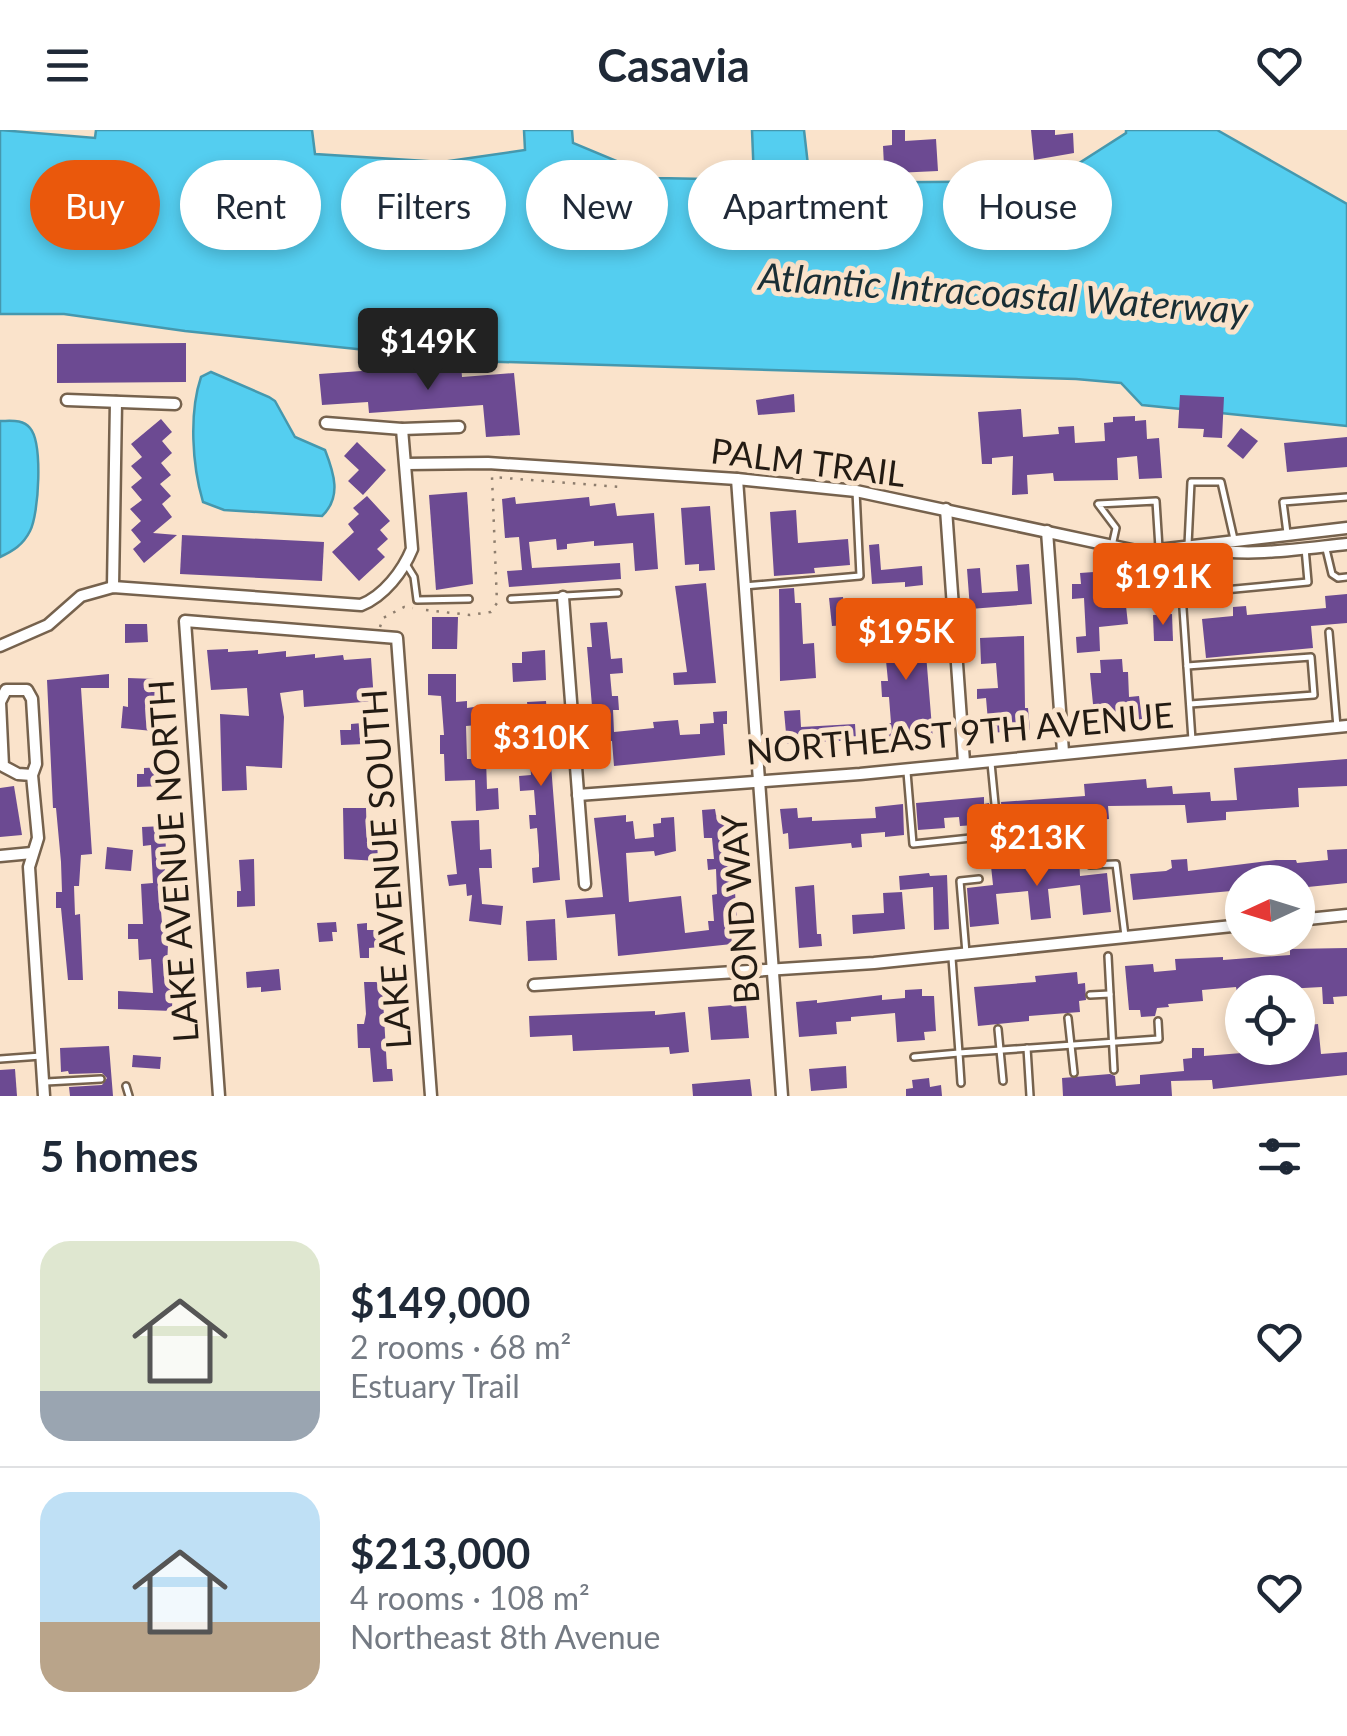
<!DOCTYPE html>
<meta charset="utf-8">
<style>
body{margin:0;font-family:Lato,sans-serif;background:#f6f6f7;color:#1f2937;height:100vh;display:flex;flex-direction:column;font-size:38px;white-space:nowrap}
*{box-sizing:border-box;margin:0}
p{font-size:32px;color:#747a83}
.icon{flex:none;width:55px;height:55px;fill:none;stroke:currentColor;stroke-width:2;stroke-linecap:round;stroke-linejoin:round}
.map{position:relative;height:966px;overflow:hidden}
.drawer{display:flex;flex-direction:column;background:#fff;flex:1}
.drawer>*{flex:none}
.banner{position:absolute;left:30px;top:30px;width:1288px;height:90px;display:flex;gap:20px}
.needle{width:65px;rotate:266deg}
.fabs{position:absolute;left:1225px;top:735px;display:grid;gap:20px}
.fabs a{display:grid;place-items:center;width:90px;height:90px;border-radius:50%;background:#fff;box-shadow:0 5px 15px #0003;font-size:50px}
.price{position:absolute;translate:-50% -85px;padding:0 22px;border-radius:10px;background:#ea580c;color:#fff;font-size:32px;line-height:65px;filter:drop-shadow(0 2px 5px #0008)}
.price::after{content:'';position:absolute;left:50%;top:60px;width:30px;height:22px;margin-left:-15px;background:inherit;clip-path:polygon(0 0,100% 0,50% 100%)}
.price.on{background:#222;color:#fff}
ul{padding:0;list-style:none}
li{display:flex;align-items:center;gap:30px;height:250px;padding:0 40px}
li+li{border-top:2px solid #e0e1e3}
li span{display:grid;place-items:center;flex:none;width:280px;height:200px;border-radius:30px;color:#555}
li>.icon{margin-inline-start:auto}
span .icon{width:120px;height:120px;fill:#fffc;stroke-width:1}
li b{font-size:42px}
h2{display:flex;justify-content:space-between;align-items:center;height:120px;padding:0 40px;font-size:42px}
.pill{padding:0 35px;border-radius:45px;background:#fff;box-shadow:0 5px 15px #0003;font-size:35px;line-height:90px}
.pill.on{background:#ea580c;color:#fff}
header{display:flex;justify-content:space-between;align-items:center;height:130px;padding:0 40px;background:#fff;font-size:45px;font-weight:700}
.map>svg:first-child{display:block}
.water{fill:#54cef0;stroke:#4598ae;stroke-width:2.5}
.building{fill:#6c4a92}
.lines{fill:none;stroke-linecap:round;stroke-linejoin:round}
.lane-casing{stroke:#76624d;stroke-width:10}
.street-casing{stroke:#76624d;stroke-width:15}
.path{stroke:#8e7e6e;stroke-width:2.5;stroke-dasharray:2.5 8;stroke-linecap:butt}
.lane{stroke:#fff;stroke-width:5}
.street{stroke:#fff;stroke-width:10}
.labels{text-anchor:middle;stroke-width:10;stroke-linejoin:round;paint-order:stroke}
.street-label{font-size:35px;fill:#231b13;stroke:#fae3cb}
.water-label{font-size:38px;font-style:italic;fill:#192e35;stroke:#fae3cb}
</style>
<header><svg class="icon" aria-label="menu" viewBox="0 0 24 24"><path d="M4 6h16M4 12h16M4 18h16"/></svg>Casavia<svg class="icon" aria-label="heart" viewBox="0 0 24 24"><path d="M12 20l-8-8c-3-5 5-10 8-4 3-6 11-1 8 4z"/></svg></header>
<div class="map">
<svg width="1347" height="966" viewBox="0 0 1347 966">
<rect width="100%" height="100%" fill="#fae3cb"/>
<g class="water">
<path d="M 0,0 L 95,8 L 96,0 L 312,0 L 315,24 L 442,32 L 525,20 L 524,0 L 572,0 L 573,13 L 657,48 L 754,50 L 752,0 L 804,0 L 810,53 L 1051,51 L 1126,3 L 1126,0 L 1217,0 L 1347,74 L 1347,296 L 1142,275 L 1121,253 L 1076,249 L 471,231 L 185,201 L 64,184 L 0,184 Z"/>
<path d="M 211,242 L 269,267 L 275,271 L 295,307 L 325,320 C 334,343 342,367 322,386 L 224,380 L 203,372 C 192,335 189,283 201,247 Z"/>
<path d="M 0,291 C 11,291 23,289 30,298 C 43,313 39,384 30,401 C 23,415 13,421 0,427 Z"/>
</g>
<g class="building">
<path d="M 892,0 L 905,0 L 905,11 L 936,9 L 938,41 L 895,43 L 895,36 L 884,36 L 883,16 L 892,15 Z"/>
<path d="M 1031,0 L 1055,0 L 1055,5 L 1073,3 L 1074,23 L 1034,30 Z"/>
<path d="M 186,213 L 186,252 L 57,253 L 57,214 Z"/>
<path d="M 461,234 L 462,247 L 514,243 L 520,305 L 486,307 L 483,275 L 369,283 L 368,272 L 322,275 L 319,244 Z"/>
<path d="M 794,264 L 795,282 L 758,285 L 756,270 Z"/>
<path d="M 1180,265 L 1224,267 L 1222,308 L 1203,307 L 1204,299 L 1178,298 Z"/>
<path d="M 1021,279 L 1023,307 L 1059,304 L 1058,297 L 1074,296 L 1075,313 L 1105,311 L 1104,293 L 1113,292 L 1113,287 L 1135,286 L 1135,291 L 1146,290 L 1147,309 L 1159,308 L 1162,348 L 1139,349 L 1137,326 L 1117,328 L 1118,350 L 1054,351 L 1053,343 L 1027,345 L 1028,364 L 1012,365 L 1013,326 L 992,328 L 992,334 L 982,334 L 978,282 Z"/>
<path d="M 161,289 L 172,302 L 162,311 L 172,323 L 161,333 L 171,345 L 160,354 L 171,366 L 162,374 L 172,387 L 153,403 L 177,405 L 144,433 L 133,419 L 141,412 L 131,400 L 141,391 L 130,379 L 142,370 L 131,357 L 142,348 L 131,336 L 142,327 L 131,314 Z"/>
<path d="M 1241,298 L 1258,311 L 1243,329 L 1227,316 Z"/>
<path d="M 1347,307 L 1347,337 L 1287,342 L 1284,313 Z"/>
<path d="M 357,312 L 386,340 L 363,365 L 348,351 L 359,340 L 344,326 Z"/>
<path d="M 467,362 L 473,454 L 436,460 L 429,365 Z"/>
<path d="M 367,366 L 390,391 L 380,400 L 388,409 L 377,419 L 385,427 L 359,451 L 332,422 L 354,402 L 348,394 L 359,384 L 353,378 Z"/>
<path d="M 515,367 L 516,374 L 589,367 L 590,376 L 615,373 L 617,386 L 654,383 L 658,439 L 635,441 L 633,413 L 594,416 L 594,411 L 567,414 L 567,419 L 557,420 L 556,409 L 529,412 L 532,438 L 620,433 L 621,449 L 509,457 L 507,441 L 522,440 L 519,407 L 505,408 L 502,369 Z"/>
<path d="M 710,376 L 715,440 L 699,441 L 699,434 L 685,435 L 681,378 Z"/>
<path d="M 796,380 L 798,413 L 848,409 L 850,435 L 814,438 L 815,443 L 774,446 L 770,382 Z"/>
<path d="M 182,405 L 324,412 L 322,451 L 180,444 Z"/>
<path d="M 879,414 L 881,440 L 922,436 L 923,455 L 905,457 L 905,452 L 872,454 L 869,415 Z"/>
<path d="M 1029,434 L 1032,474 L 970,479 L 967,439 L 980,438 L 982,463 L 1018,461 L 1016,435 Z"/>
<path d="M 1094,442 L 1095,455 L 1131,450 L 1134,475 L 1126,476 L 1128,494 L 1099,497 L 1100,521 L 1077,523 L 1076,507 L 1086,506 L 1084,468 L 1072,469 L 1072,454 L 1081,454 L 1080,443 Z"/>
<path d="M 706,453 L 716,553 L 674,555 L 673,543 L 687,542 L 675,456 Z"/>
<path d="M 794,458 L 795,473 L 801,473 L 803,514 L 814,513 L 816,548 L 780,551 L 779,459 Z"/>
<path d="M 1347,464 L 1347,493 L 1311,496 L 1313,518 L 1206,528 L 1202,489 L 1233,486 L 1233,477 L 1246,476 L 1247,485 L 1326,478 L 1325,466 Z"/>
<path d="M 843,467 L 846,495 L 832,496 L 829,468 Z"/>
<path d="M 1172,484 L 1173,511 L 1154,511 L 1153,485 Z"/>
<path d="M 432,487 L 458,487 L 457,519 L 432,519 Z"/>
<path d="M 923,487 L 933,610 L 879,615 L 878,594 L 891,593 L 889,567 L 882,567 L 881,551 L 888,551 L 882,490 Z"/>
<path d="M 607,492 L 611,529 L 622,528 L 623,543 L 610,544 L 612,566 L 618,566 L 619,580 L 613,580 L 614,602 L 654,598 L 653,592 L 678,590 L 680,605 L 700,604 L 700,594 L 714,593 L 713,582 L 727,581 L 727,594 L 723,594 L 725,625 L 614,636 L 612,611 L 603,612 L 601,587 L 593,588 L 587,517 L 592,517 L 590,493 Z"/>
<path d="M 125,494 L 147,494 L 148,512 L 125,513 Z"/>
<path d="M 1024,506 L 1025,578 L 1028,578 L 1030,600 L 989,603 L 986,568 L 977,569 L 977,559 L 998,558 L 996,533 L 981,534 L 980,508 Z"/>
<path d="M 228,519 L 228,522 L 258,520 L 258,524 L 286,521 L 286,527 L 315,524 L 315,528 L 343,525 L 344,530 L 371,528 L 374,571 L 304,577 L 303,560 L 280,563 L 284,587 L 282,638 L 246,636 L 247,660 L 222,661 L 220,584 L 249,586 L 247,558 L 211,560 L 207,520 Z"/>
<path d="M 545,520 L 546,550 L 513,552 L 512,533 L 522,533 L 522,522 Z"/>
<path d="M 1122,529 L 1123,542 L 1128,542 L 1129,567 L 1139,566 L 1142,589 L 1095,595 L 1090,543 L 1101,543 L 1100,530 Z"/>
<path d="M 109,544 L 109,558 L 81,558 L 92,724 L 81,725 L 79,756 L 74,756 L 75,785 L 80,784 L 83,850 L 68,850 L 61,778 L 56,778 L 56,762 L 62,762 L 61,732 L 56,678 L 53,678 L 47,550 Z"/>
<path d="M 428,544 L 456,544 L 456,572 L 467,571 L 467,578 L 488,575 L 490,594 L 466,596 L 467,629 L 486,629 L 487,659 L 498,658 L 499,679 L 476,681 L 475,650 L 445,651 L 444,624 L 440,624 L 440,605 L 444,605 L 441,566 L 428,565 Z"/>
<path d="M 128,548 L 155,549 L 153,601 L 121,598 L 123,576 L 128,577 Z"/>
<path d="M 546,571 L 560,750 L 533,753 L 532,738 L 539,737 L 539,725 L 537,698 L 530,699 L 529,685 L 536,685 L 534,660 L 520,661 L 519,646 L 531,645 L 529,615 L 521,616 L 518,582 L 528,581 L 527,572 Z"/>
<path d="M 800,580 L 801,597 L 855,594 L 856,610 L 787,614 L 784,581 Z"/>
<path d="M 362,593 L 364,614 L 341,615 L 340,600 L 351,600 L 351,594 Z"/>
<path d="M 1347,629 L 1347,656 L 1298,658 L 1299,677 L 1226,682 L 1226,690 L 1187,693 L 1185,675 L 1108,676 L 1109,689 L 1088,691 L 1087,687 L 1003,694 L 1001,672 L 1085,666 L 1084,654 L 1146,649 L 1147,658 L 1172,656 L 1173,664 L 1210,662 L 1211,671 L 1237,670 L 1234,638 Z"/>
<path d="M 163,637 L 163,656 L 137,657 L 137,644 L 144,644 L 144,638 Z"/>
<path d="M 14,656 L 22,705 L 0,707 L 0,658 Z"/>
<path d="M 984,667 L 984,674 L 989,673 L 991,694 L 960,696 L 959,687 L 944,688 L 945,698 L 918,700 L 916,673 Z"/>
<path d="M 903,674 L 904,705 L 885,707 L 885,702 L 861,704 L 862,717 L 852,718 L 851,713 L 789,719 L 788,703 L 783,704 L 780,679 L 797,678 L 798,688 L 812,687 L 812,691 L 876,688 L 875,677 Z"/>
<path d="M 343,678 L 366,678 L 367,711 L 377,711 L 378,731 L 344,729 Z"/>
<path d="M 715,679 L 716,685 L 730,684 L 737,793 L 730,793 L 732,814 L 618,826 L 615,784 L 567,788 L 565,770 L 603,767 L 594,688 L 626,685 L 626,692 L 633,691 L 635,709 L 654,707 L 653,694 L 661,693 L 661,688 L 674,687 L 676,721 L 655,726 L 654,721 L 626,723 L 629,772 L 681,766 L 685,803 L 709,800 L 708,791 L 714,791 L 712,765 L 717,764 L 716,739 L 708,740 L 707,729 L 714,729 L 712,708 L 704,708 L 702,680 Z"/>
<path d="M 479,690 L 480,720 L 491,719 L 492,738 L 479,738 L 482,774 L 503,776 L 501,795 L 469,791 L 472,765 L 467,766 L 466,754 L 449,756 L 447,745 L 457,744 L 451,691 Z"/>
<path d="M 165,696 L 166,723 L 171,723 L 172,739 L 165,739 L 167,769 L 160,769 L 162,793 L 169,793 L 167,836 L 173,836 L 172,881 L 118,879 L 118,861 L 153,863 L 151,829 L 139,830 L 138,809 L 128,809 L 128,794 L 143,794 L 141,754 L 153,753 L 151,715 L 143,716 L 142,697 Z"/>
<path d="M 107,717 L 133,720 L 131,741 L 105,739 Z"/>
<path d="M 1347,719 L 1347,753 L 1298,758 L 1298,752 L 1242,752 L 1242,760 L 1133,770 L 1130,744 L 1166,741 L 1172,738 L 1171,730 L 1187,729 L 1188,741 L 1276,730 L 1296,730 L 1297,733 L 1328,730 L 1327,720 Z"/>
<path d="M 1079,727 L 1080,746 L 1107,743 L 1111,782 L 1083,785 L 1080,755 L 1048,759 L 1051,788 L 1031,790 L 1028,761 L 996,764 L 999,794 L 970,797 L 967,758 L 993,755 L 991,736 Z"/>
<path d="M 254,729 L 255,776 L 237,777 L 237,761 L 241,761 L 239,730 Z"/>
<path d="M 929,743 L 930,746 L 947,745 L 949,799 L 934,800 L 933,757 L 900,760 L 899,746 Z"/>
<path d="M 814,755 L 817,804 L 821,804 L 822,816 L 799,818 L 795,757 Z"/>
<path d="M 902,762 L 905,799 L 853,804 L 852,785 L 884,783 L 883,763 Z"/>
<path d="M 555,789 L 557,830 L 528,831 L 526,791 Z"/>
<path d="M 336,792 L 337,802 L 332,802 L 333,811 L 319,812 L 317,793 Z"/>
<path d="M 367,793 L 367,800 L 379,800 L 380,817 L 369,818 L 369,828 L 360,828 L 357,794 Z"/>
<path d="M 1347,818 L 1347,866 L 1333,867 L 1334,874 L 1323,874 L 1322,857 L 1285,859 L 1286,862 L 1237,862 L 1236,857 L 1202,860 L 1203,871 L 1168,874 L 1169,877 L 1157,878 L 1155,886 L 1141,887 L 1140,880 L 1129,880 L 1125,836 L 1153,834 L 1154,842 L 1176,840 L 1175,829 L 1223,827 L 1223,830 L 1290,825 L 1290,819 Z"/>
<path d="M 279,839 L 281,860 L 261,862 L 261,857 L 247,858 L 246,842 Z"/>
<path d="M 1077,842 L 1078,854 L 1085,853 L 1086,870 L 1079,871 L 1080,882 L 1029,886 L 1029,891 L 978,896 L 974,857 L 1036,852 L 1035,846 Z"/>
<path d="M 364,852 L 382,852 L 387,939 L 392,939 L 393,951 L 373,952 L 370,918 L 358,918 L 357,894 L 364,894 L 366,884 Z"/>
<path d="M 922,859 L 922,866 L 934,866 L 935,885 L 936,901 L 924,902 L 925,910 L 897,912 L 895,883 L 851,887 L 851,891 L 836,892 L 837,904 L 799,907 L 796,872 L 817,870 L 817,873 L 882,865 L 882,870 L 905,868 L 905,860 Z"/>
<path d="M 746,874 L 749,908 L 711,910 L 708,877 Z"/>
<path d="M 655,881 L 655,885 L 685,882 L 689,922 L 670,924 L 669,917 L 573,921 L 572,905 L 530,907 L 529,886 Z"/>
<path d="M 1318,894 L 1321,924 L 1347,922 L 1347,945 L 1213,959 L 1212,950 L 1171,951 L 1172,966 L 1063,966 L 1062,948 L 1110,944 L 1115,946 L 1116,956 L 1140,954 L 1140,945 L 1184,941 L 1183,929 L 1192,928 L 1192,918 L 1204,918 L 1204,926 L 1242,923 L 1241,918 L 1298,918 L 1298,896 Z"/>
<path d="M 109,916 L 113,966 L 70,966 L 69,957 L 102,955 L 107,948 L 102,943 L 69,944 L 68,941 L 61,942 L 60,918 Z"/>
<path d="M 133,925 L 161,927 L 160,939 L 132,937 Z"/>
<path d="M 846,936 L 847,958 L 811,961 L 809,939 Z"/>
<path d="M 15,939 L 17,966 L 0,966 L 0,940 Z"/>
<path d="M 929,948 L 930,957 L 941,955 L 942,966 L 906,966 L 906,959 L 913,958 L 912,950 Z"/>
<path d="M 750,949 L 752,966 L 693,966 L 692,954 Z"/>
</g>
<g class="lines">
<defs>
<g id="lane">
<path d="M 1287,403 L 1283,372 L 1347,367"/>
<path d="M 1188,415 L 1191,352 L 1221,352 L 1234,409"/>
<path d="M 1112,416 L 1116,398 L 1098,374 L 1156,371 L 1159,418"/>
<path d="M 1326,419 L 1332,444 L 1338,448 L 1347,447"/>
<path d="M 406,434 L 414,447 L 417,470 L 469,469"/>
<path d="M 744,456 L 860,446 L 856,361"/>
<path d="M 511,469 L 618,463"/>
<path d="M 1329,502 L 1337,597"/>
<path d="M 1187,536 L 1311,527 L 1314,565 L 1190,574"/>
<path d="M 1192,610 L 1182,464 L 1308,452 L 1305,418"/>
<path d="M 991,633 L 998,705"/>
<path d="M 907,642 L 913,714 L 1077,697"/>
<path d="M 1090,735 L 1116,734 L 1125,806"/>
<path d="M 966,823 L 960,751 L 979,749"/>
<path d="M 1108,826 L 1114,940"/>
<path d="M 1090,865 L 1110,864"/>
<path d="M 1068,888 L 1074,943"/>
<path d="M 998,899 L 1003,951"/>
<path d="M 1027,918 L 1030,966"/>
<path d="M 914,927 L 959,923 L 952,828"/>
<path d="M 0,929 L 41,926"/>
<path d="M 46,952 L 101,949"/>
<path d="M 961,953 L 959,923 L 1159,909 L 1158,891"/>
<path d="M 126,956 L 129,966"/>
</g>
<g id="street">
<path d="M 67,270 L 175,274"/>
<path d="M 326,293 L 402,299 L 459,297"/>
<path d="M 406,334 L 488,333 L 737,349 L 856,361 L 1141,422 L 1347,398"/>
<path d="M 737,349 L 782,966"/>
<path d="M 946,379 L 964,632"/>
<path d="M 1047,401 L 1063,622"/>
<path d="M 1204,419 C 1252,427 1299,419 1347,414"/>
<path d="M 113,457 L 116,272"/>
<path d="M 563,467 L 585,754"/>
<path d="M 0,516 L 48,495 L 81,466 L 113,457 L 361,475 C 384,466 403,441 412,419 L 402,299"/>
<path d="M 32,645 L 18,644 L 3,636 L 0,572 L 6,560 L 27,560 L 32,569 L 36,634 L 32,645 L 38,708 L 29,737 L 44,966"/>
<path d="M 578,665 L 860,644 L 1347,596"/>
<path d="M 0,726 L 32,723"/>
<path d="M 1298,790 L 1347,785"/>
<path d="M 534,855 L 874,833 L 1242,795"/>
<path d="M 219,966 L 185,491 L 397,508 L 431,966"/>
</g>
</defs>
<use href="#lane" class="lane-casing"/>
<use href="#street" class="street-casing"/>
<g class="path">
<path d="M 426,480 L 470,485 L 491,482 L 497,473 L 492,347 L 621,357"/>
<path d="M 380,497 L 383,488 L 404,477 L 413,478"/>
</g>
<use href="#lane" class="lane"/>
<use href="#street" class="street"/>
</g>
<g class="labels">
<g class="street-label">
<text transform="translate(808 333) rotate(7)" y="12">PALM TRAIL</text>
<text transform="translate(960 604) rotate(-5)" y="12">NORTHEAST 9TH AVENUE</text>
<text transform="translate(174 731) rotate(-94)" y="12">LAKE AVENUE NORTH</text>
<text transform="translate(387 739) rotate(-94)" y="12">LAKE AVENUE SOUTH</text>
<text transform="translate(741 779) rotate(-94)" y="12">BOND WAY</text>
</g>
<g class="water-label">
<text transform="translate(1003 164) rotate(4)" y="13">Atlantic Intracoastal Waterway</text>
</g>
</g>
</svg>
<div class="fabs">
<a><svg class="needle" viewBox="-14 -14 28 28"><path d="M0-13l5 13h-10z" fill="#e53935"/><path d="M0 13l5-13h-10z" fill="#747a83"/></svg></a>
<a><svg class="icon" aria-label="locate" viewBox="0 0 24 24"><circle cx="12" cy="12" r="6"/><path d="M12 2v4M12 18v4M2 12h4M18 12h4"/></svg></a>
</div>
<b class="price on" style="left:428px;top:263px">$149K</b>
<b class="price" style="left:1163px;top:498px">$191K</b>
<b class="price" style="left:906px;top:553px">$195K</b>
<b class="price" style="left:541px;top:659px">$310K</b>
<b class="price" style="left:1037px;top:759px">$213K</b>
<div class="banner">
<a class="pill on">Buy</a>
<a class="pill">Rent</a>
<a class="pill">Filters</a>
<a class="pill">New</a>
<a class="pill">Apartment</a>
<a class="pill">House</a>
</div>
</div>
<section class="drawer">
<h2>5 homes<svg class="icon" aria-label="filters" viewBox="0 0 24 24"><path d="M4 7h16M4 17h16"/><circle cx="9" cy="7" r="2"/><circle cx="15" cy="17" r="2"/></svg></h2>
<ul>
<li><span style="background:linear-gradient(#dfe7d0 75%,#9aa5b1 0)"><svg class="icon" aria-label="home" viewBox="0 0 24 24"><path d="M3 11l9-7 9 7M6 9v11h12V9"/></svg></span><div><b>$149,000</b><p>2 rooms · 68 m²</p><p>Estuary Trail</p></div><svg class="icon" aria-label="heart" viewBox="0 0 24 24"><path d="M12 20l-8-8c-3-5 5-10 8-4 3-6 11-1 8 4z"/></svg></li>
<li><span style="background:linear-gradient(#bfe0f5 65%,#b9a48a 0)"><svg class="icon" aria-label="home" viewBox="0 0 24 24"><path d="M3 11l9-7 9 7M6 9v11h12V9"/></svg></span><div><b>$213,000</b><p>4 rooms · 108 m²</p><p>Northeast 8th Avenue</p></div><svg class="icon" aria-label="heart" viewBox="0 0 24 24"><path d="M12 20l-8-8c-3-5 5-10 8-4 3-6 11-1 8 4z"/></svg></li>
</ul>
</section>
